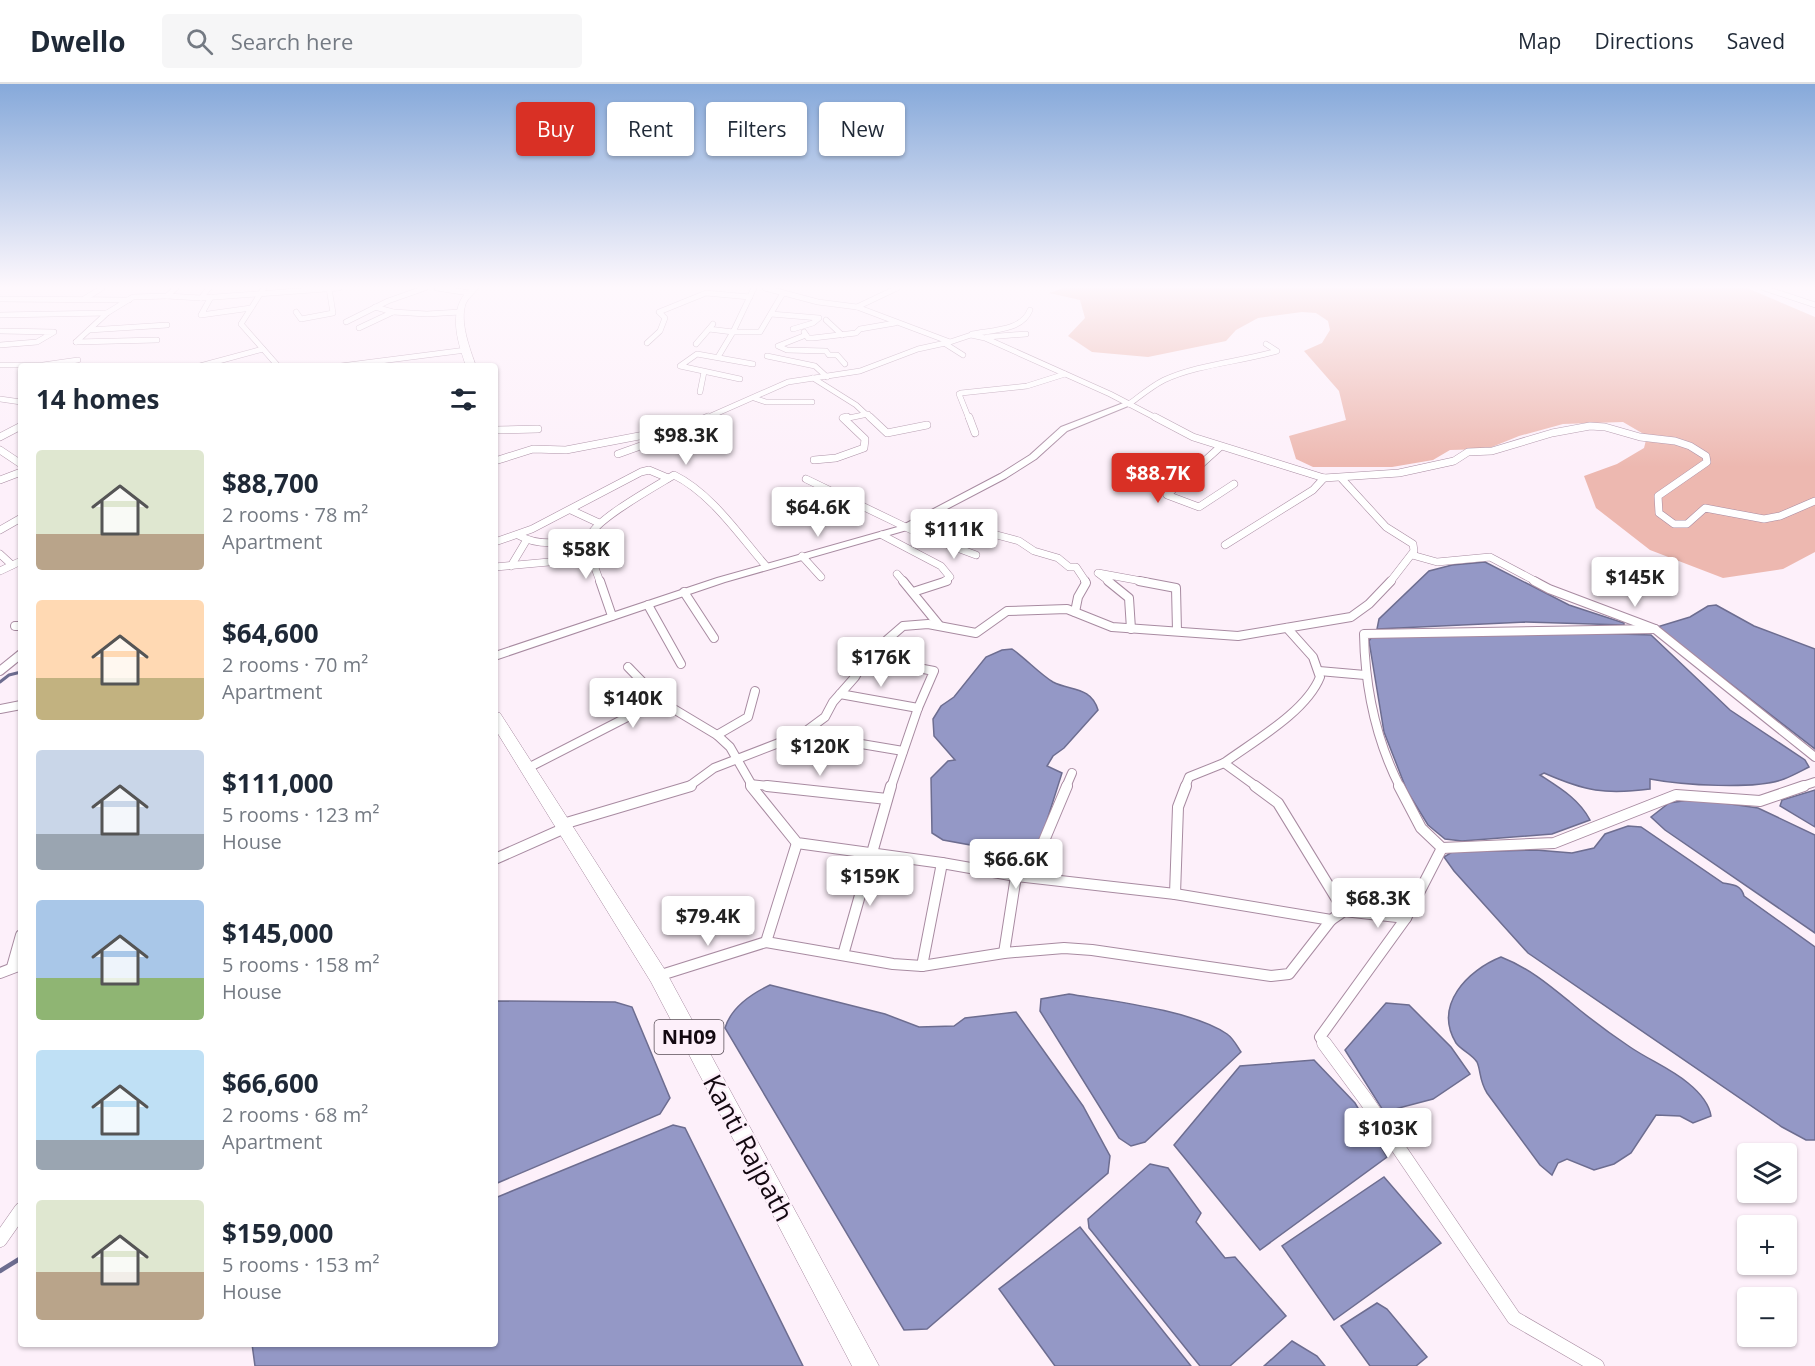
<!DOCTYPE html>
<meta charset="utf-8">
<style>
body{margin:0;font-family:"Open Sans",sans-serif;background:#f6f6f7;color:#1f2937;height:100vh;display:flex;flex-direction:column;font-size:22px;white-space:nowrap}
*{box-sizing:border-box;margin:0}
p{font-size:20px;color:#747a83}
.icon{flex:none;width:33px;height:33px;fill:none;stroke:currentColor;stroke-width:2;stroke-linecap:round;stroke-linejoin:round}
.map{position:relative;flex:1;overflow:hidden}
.panel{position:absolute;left:18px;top:279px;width:480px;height:984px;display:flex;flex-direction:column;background:#fff;border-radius:6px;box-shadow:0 2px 4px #0004}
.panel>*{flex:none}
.top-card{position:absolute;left:516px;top:18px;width:570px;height:54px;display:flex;gap:12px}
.tools{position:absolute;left:1737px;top:1059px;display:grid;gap:12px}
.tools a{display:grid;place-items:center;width:60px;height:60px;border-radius:6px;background:#fff;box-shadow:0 2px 4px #0004;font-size:30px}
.price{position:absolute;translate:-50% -51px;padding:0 14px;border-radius:6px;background:#fff;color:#222;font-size:20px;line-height:39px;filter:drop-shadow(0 2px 3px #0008)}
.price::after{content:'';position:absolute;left:50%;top:36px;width:18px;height:14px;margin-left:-9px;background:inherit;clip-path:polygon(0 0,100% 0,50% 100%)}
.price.selected{background:#d93025;color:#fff}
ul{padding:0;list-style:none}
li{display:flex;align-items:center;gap:18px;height:150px;padding:0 18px}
li span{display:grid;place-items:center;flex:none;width:168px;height:120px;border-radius:6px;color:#555}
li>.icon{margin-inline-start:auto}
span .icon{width:72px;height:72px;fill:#fffc;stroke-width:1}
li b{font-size:26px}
h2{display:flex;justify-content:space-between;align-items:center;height:72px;padding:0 18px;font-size:26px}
.pill{padding:0 21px;border-radius:6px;background:#fff;box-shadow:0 2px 4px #0004;font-size:21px;line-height:54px}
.pill.selected{background:#d93025;color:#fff}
header{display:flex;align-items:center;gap:36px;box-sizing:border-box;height:84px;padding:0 30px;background:#fff;border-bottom:2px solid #e0e1e3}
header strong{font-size:28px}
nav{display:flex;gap:33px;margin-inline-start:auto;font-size:21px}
.search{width:420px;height:54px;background:#f6f6f7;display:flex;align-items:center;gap:15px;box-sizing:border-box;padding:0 21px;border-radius:6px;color:#747a83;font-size:22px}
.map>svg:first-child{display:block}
.green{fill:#edb8b0}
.water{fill:#9498c6;stroke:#6d6d90;stroke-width:1.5}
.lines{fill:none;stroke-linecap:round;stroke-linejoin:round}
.stream-far1{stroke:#6d6d90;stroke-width:3}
.stream{stroke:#6d6d90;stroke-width:4.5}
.minor-far4-casing{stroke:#a88ba1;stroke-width:6}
.minor-far3-casing{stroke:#a88ba1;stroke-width:8}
.minor-far2-casing{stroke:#a88ba1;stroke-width:10}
.minor-far1-casing{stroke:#a88ba1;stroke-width:12}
.minor-casing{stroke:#a88ba1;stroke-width:15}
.tertiary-casing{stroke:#a88ba1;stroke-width:2}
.primary-casing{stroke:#a88ba1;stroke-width:1}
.minor-far4{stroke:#fff;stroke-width:5}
.minor-far3{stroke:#fff;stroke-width:7}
.minor-far2{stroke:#fff;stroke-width:8}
.minor-far1{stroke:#fff;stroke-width:10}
.minor{stroke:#fff;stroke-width:14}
.tertiary{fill:#fff;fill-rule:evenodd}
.primary{fill:#fff;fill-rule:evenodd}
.labels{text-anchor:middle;stroke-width:5;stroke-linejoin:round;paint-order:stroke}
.shield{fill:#fdf0fa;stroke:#594e57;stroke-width:1.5}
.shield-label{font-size:20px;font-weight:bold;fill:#130911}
.near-street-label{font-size:26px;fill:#130911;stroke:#fdf0fa}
</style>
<header>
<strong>Dwello</strong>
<div class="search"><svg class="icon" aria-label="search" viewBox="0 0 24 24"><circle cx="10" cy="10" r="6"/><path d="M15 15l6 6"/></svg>Search here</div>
<nav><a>Map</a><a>Directions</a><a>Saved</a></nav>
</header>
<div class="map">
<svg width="1815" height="1282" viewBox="0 0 1815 1282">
<rect width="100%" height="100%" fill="#fdf0fa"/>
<path class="green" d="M 1064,204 L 1747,204 L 1815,233 L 1815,468 L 1783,485 L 1723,494 L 1650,466 L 1596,424 L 1584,392 L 1617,380 L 1644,364 L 1647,352 L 1623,338 L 1563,340 L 1519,352 L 1487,365 L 1450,366 L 1433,376 L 1392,383 L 1313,383 L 1296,375 L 1289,352 L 1346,336 L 1339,307 L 1304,267 L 1322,259 L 1330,246 L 1328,237 L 1316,229 L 1302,228 L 1258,234 L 1236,246 L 1226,257 L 1148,273 L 1092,268 L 1068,252 L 1085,234 L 1080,216 L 1049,209 Z"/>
<g class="water">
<path d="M 1485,478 L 1569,521 L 1624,539 L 1624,541 L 1526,538 L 1377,545 L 1379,535 L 1429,487 L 1452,481 Z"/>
<path d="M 1716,521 L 1754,542 L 1815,565 L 1815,665 L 1657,543 L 1690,533 L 1708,522 Z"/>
<path d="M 1590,549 L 1651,551 L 1730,626 L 1805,676 L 1809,683 C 1801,687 1792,692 1784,695 C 1756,706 1681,701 1650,695 L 1650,705 C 1605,711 1585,707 1544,689 L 1540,691 C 1560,704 1579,715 1590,736 L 1552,750 L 1462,757 L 1445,755 L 1428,741 L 1407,707 L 1384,648 L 1369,557 L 1373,551 Z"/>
<path d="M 1012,565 C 1025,574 1041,591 1053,598 C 1070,607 1091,602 1098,626 L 1064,664 L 1053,672 L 1047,682 L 1062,689 L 1043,749 L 1031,772 L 943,756 L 932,749 L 931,694 L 948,677 L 955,676 L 934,652 L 933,635 L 941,622 L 954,613 L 986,573 L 1002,566 Z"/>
<path d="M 1815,706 L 1815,743 L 1780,722 L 1782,716 Z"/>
<path d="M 1696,715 L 1758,724 L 1815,751 L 1815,849 L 1665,746 L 1651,733 L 1669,719 Z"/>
<path d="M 1628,742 L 1641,743 L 1723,799 C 1734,801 1741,801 1744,812 L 1815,863 L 1815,1056 L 1806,1056 L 1782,1043 L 1528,869 L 1454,787 L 1444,773 L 1452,768 L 1536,766 L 1572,769 L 1594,764 L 1605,750 Z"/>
<path d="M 1501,873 C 1529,884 1548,900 1570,918 C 1589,934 1609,949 1630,963 C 1649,976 1670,984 1688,999 C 1699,1008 1709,1019 1711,1032 L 1693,1039 L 1680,1032 L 1656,1031 L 1631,1069 L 1614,1080 L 1594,1086 L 1567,1075 L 1558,1079 L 1552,1091 L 1540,1081 L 1487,1009 C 1479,996 1481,987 1477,978 C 1472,970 1461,966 1456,959 C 1433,921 1468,886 1501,873 Z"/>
<path d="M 770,901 L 885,930 L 919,943 L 954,942 L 965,934 L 1016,928 L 1083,1022 L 1110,1072 L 1108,1089 L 927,1245 L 904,1246 L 725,944 C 731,924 751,910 770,901 Z"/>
<path d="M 1069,910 C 1111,917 1192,926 1227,950 C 1233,954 1237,962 1241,968 L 1145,1058 L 1131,1062 L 1119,1054 L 1040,927 L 1041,915 Z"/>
<path d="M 495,917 L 615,918 L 632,923 L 670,1014 L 660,1030 L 495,1100 Z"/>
<path d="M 1386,919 L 1409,921 L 1451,963 L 1470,990 L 1433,1015 L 1384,1028 L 1345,966 Z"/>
<path d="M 1314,976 L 1355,1019 L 1387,1073 L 1260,1166 L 1174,1061 L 1240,982 Z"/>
<path d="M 673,1041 L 685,1044 L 803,1282 L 255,1282 L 252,1260 L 495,1260 L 495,1114 Z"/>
<path d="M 1150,1080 L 1168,1084 L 1201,1129 L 1196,1138 L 1225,1174 L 1235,1173 L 1286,1232 L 1230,1282 L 1200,1282 L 1089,1144 L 1088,1135 Z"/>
<path d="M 1384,1093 L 1441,1159 L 1334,1236 L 1282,1162 Z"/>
<path d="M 1080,1143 L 1191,1282 L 1055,1282 L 999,1205 Z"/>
<path d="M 1377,1219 L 1387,1225 L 1427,1273 L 1416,1282 L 1370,1282 L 1341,1242 Z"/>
<path d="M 1292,1257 L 1317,1272 L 1325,1282 L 1264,1282 Z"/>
</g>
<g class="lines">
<path class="stream-far1" d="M 0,598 L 9,591 L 21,588"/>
<path class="stream" d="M 0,1187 L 21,1174"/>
<defs>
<g id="minor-far4">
<path d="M 176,204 L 167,212 L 201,214 L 339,204"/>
<path d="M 264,204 L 241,240 L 278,282"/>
<path d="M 437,204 L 469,209"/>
<path d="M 1764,204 L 1815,221"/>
<path d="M 211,213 L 201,231 L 251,224"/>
<path d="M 201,214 L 209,204"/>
<path d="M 0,215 L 129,216"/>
<path d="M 84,215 L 102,204"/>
<path d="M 857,223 L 897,204"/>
<path d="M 296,228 L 301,235 L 333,229 L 329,204"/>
<path d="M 393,228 L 427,230 L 460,228"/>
<path d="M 771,230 L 819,234 L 813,239 L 793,245"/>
<path d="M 0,231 L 107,229"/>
<path d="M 826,236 L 842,251"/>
<path d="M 346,238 L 388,217 L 425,204"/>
<path d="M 713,240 L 709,245 L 733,248 L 754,204"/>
<path d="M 359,244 L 393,228 L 375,223"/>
<path d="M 89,246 L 167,241"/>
<path d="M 0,247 L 54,248 L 37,258 L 0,261"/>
<path d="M 804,248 L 808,254 L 813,254 L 856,249 L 860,245 L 895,239"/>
<path d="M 972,250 C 991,246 1022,247 1030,226"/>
<path d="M 806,251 L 778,262 L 787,266 L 826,267 L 829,271 L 837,271 L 845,280"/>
<path d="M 987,253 L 1026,250"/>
<path d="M 76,258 L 107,229 L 133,213 L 167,212"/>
<path d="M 76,258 L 157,256"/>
<path d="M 950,258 L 971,251 L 985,254 L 1110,310 L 1158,335"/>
<path d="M 647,259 L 660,247 L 665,234 L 659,228 L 706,209 L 750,213"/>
<path d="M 944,259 L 963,271"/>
<path d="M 696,260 L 709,245"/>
<path d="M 767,272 L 815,282 L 827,293"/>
<path d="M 718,273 L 733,248 L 760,248 L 783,209"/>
<path d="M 0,281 L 43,281 L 78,276"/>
<path d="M 200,282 L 263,265"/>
<path d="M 341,282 L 466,266"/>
<path d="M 813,294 L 856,321 L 871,335"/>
<path d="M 740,295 L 680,282 L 697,270 L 753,280"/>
<path d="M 700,308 L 704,288"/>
<path d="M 754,314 L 766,318 L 812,318"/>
<path d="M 0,315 L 21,318"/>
<path d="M 1129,320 C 1140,312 1152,302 1164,296 C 1199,280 1240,278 1277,267 L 1266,260"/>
<path d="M 704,335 L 788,298 L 860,287 L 918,265 L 950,258 L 857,223 L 818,218 L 765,204"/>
<path d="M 844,335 L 868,330"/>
<path d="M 969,335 L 959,310 L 961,309 L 1027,302 L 1065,290"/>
</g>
<g id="minor-far3">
<path d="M 870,333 L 887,349 L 927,341"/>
<path d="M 969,333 L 975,349"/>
<path d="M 1155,333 L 1193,353 L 1324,394 L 1399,389 L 1454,377 L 1468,368 L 1492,367 L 1552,349 L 1590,342 L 1605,343 L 1640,353 L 1675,357 L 1690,362 L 1706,372 L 1707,378 L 1658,412 L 1659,429 L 1674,440 L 1687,440 L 1705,424 L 1764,435 L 1780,432 L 1815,417"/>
<path d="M 495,346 L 538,345"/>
<path d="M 0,353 L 21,342"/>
<path d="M 1220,363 L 1167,411 L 1199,423 L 1234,400"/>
<path d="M 0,366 L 21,380"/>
<path d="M 618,370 L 646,360 L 644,351"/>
<path d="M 814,376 L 836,374 L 864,364 L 865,355 L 843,334 L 847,333"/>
<path d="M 495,377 L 533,365 L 566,366 L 686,343 L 708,333"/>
<path d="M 806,395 L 918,449"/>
<path d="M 1342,395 L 1386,443 L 1413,460 L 1414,467 L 1390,498"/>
<path d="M 0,396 L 21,388"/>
<path d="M 571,426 L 599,439"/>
<path d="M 929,433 L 1019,457 L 1034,467 L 1058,474 L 1069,483 L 1076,483 L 1086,498"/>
<path d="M 0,446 L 21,434"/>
<path d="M 518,451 C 541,464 565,458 590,453"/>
<path d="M 882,451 L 941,482 L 950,493 L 943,498"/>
<path d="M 925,452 L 976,471"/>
<path d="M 495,458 L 532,445 L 641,388 L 649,386 L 668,394"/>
<path d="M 1225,461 L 1313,406 L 1324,394"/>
<path d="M 0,470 L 12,481"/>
<path d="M 1412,471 L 1437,478 L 1490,473 L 1537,498"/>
<path d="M 802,472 L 821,493"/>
<path d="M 511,482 L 526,457"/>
<path d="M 495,483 L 560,477"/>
<path d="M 0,487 L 21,477"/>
<path d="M 897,490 L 904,498"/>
<path d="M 600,498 C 596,485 586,466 590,452 C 596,435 656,402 674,391 C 711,409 739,451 766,482"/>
<path d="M 1110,498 L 1098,489 L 1147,498"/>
</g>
<g id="minor-far2">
<path d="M 600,497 L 612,532"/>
<path d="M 903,497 L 939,541"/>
<path d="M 1108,497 L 1129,514 L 1131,545"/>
<path d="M 1139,497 L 1176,504 L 1177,547"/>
<path d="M 1534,497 L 1549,505 L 1655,545 L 1815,673"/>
<path d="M 684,508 L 714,554"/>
<path d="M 913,508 L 947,497"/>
<path d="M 648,521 L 681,580"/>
<path d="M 1075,528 L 1078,513 L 1086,499 L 1085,497"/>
<path d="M 15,542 L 21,542"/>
<path d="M 866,574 L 934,587 L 918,624 L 891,703"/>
<path d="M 628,583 L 662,618"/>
<path d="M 0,587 L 21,570"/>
<path d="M 1319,587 L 1365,591"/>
<path d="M 840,610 L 918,624"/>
<path d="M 0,625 L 21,621"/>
<path d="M 802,650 L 903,667"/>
<path d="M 717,651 L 748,633 L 755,607"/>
<path d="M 528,684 L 649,622 L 662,618 L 717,651 L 730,663 L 753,703"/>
<path d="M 750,700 L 780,703"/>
<path d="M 688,703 L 714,684 L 802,650 L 825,633 L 833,618 L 855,593 L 866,574 L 903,542 L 928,540 L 976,549 L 1007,527 L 1067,525 L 1112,543 L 1238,552 L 1351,533 L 1369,520 L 1391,497"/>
<path d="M 1066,703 L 1072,689"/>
<path d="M 1185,703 L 1189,693 L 1224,679"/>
<path d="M 1257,703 L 1224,679 C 1254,657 1306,628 1320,593 L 1313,573 L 1287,544"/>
<path d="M 1400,703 C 1376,656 1365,603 1364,550 L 1655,545"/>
<path d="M 1800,703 L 1815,698"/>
</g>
<g id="minor-far1">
<path d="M 751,702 L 797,759 L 942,779 L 1016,792 L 1175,810 L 1331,836 L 1344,827"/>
<path d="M 767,702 L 887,715"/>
<path d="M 1067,702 L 1038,771 L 1016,792 L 1004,869 L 1064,864 L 1092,866 L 1271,892 L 1289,890 L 1331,836"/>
<path d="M 1255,702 L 1278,719 L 1344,827 L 1406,834 L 1442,764 L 1421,744 L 1399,702"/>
<path d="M 563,740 L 691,702"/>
<path d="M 797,759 L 766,858 L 893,880 L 922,882 L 1004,869"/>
<path d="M 1442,764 L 1554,759 L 1676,711 L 1760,717 L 1804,702"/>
<path d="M 495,775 L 565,744"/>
<path d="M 1175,810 L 1178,723 L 1186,702"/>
<path d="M 843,871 L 891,702"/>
<path d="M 922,882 L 942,779"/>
<path d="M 12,883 L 21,851"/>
<path d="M 0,889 L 21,881"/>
<path d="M 658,892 L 766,858"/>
<path d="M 1325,960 L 1320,953 L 1406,834"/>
</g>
<g id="minor">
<path d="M 1324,959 L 1366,1016 L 1514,1234 L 1597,1282"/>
<path d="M 0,1156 L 21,1126"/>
</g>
<path id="tertiary" d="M 1126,318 L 1133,320 L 1067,347 L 1036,375 L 1006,394 L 907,446 L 725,498 L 495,576 L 495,568 L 717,494 L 901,442 L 1000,390 L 1030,371 L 1061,343 Z"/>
<g id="primary">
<path d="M 470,204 L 479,204 C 475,209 469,213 466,219 C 459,237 470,265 476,282 L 466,282 C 457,256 447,225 470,204 Z"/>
<path d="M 495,628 L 500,629 L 665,886 L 879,1282 L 852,1282 L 651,898 L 495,645 Z"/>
</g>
</defs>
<use href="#minor-far4" class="minor-far4-casing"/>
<use href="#minor-far3" class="minor-far3-casing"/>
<use href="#minor-far2" class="minor-far2-casing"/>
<use href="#minor-far1" class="minor-far1-casing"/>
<use href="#minor" class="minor-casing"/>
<use href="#tertiary" class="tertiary-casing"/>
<use href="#primary" class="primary-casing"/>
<use href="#minor-far4" class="minor-far4"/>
<use href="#minor-far3" class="minor-far3"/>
<use href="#minor-far2" class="minor-far2"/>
<use href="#minor-far1" class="minor-far1"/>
<use href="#minor" class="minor"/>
<use href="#tertiary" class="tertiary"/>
<use href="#primary" class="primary"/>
</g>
<linearGradient id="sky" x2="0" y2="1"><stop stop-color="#86a9da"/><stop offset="0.53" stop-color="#fef8fd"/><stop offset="1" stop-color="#fef8fd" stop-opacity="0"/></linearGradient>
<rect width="1815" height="383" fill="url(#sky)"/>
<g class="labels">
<rect class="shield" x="654.5" y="936" width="69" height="34" rx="4.5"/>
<g class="shield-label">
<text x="689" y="960">NH09</text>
</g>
<g class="near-street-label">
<text transform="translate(748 1064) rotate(62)" y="9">Kanti Rajpath</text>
</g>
</g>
</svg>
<div class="tools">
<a><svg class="icon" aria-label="layers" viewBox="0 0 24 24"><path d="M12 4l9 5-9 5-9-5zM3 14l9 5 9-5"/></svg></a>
<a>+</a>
<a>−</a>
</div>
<b class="price" style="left:686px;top:382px">$98.3K</b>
<b class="price selected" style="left:1158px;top:420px">$88.7K</b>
<b class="price" style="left:818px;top:454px">$64.6K</b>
<b class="price" style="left:954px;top:476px">$111K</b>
<b class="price" style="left:586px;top:496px">$58K</b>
<b class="price" style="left:1635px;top:524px">$145K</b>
<b class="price" style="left:881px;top:604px">$176K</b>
<b class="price" style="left:633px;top:645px">$140K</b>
<b class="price" style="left:820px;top:693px">$120K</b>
<b class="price" style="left:1016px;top:806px">$66.6K</b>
<b class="price" style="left:870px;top:823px">$159K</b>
<b class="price" style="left:1378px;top:845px">$68.3K</b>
<b class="price" style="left:708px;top:863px">$79.4K</b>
<b class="price" style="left:1388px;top:1075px">$103K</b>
<div class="top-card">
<a class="pill selected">Buy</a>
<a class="pill">Rent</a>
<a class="pill">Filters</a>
<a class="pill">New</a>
</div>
<section class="panel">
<h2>14 homes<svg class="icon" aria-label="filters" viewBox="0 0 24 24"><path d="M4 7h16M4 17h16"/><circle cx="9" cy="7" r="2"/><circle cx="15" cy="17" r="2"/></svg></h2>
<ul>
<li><span style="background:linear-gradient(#dfe7d0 70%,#b9a48a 0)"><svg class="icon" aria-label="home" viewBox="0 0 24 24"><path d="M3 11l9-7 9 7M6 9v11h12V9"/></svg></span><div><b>$88,700</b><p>2 rooms · 78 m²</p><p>Apartment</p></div></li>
<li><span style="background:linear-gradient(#ffd9b3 65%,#c2b280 0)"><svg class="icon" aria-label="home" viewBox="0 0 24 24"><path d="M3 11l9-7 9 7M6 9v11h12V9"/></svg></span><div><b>$64,600</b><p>2 rooms · 70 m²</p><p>Apartment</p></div></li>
<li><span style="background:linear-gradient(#c9d6e8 70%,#9aa5b1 0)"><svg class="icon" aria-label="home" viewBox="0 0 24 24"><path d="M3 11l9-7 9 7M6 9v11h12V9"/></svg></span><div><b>$111,000</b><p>5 rooms · 123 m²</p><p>House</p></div></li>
<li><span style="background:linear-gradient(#a9c7e8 65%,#8fb573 0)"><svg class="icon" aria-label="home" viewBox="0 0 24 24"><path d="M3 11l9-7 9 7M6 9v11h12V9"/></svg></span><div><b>$145,000</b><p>5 rooms · 158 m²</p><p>House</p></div></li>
<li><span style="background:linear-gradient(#bfe0f5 75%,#9aa5b1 0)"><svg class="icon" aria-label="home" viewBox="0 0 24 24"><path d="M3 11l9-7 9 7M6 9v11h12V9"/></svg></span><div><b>$66,600</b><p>2 rooms · 68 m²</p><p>Apartment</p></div></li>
<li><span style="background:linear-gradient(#dfe7d0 60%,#b9a48a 0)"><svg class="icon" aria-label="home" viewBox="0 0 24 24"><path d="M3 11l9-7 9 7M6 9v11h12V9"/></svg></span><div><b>$159,000</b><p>5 rooms · 153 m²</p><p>House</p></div></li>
</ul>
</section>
</div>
